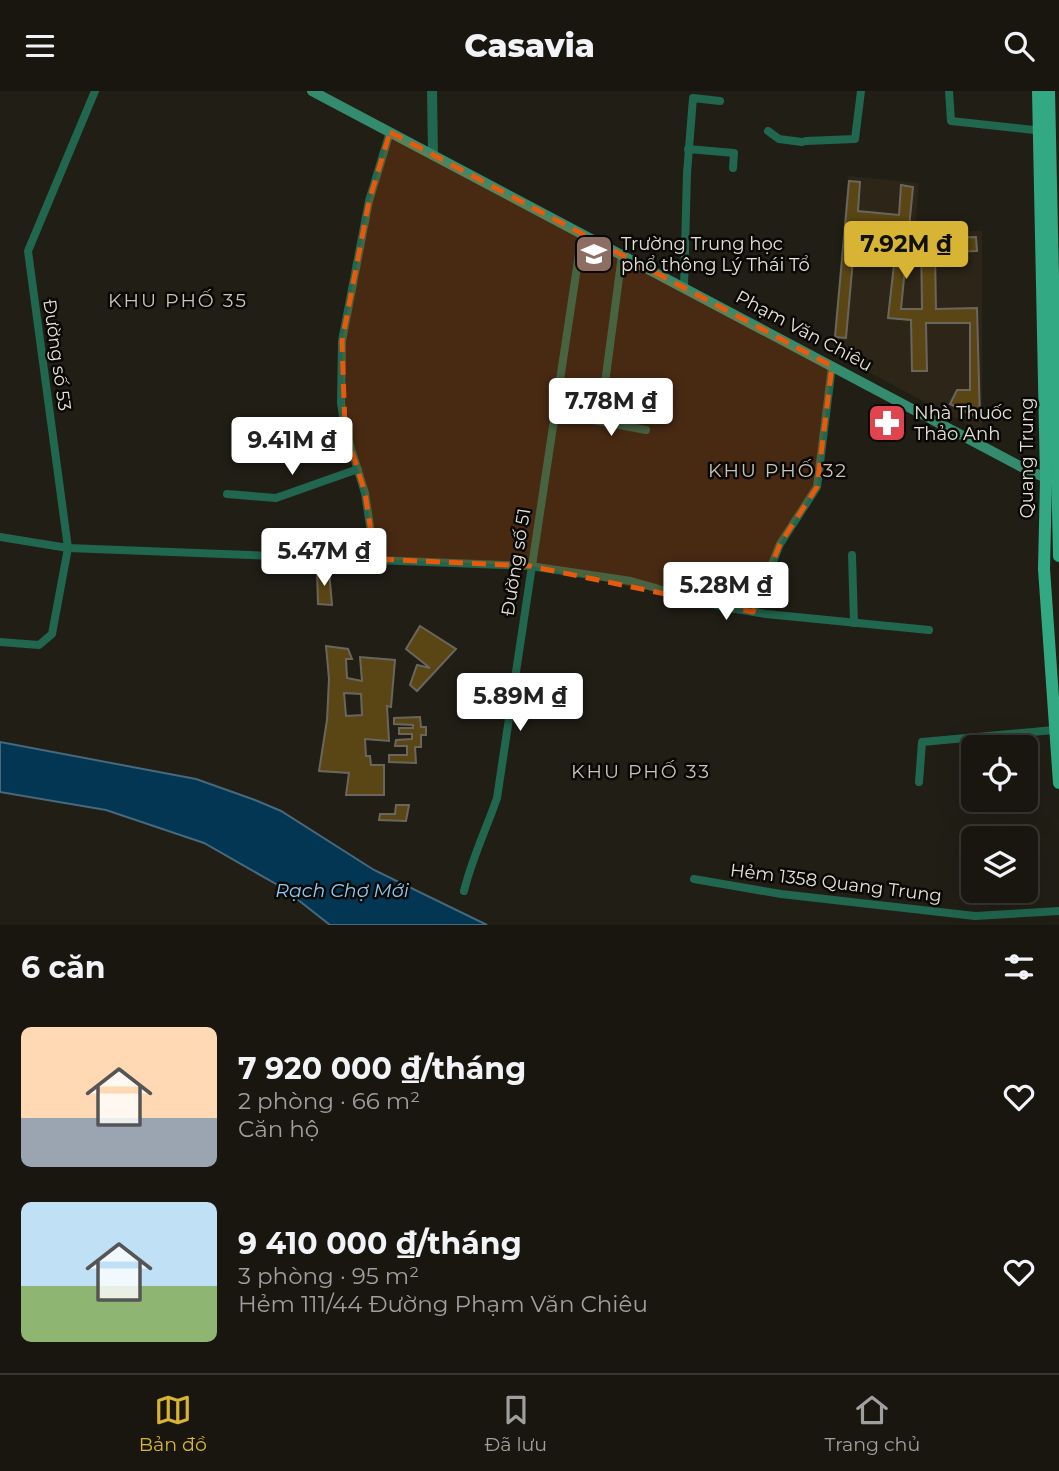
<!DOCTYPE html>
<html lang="vi">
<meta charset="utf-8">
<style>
body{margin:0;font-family:Montserrat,sans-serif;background:#221f19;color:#f1f3f6;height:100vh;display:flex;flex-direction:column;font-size:26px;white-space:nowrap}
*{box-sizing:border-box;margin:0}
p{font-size:23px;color:#9f9f9f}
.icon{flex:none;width:38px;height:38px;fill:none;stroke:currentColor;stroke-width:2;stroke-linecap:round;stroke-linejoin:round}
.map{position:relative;height:834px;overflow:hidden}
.drawer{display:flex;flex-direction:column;background:#191610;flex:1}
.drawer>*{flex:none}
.fabs{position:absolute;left:961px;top:644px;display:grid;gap:14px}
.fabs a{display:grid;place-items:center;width:77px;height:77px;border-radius:10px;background:#191610;box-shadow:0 7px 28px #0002,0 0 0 2px #373530;font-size:35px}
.price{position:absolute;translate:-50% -60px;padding:0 16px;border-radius:7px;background:#fff;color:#222;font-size:23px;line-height:46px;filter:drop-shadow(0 2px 4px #0008)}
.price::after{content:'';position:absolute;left:50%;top:42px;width:21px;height:16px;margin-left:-10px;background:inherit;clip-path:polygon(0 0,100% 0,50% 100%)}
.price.current{background:#d7b434;color:#111}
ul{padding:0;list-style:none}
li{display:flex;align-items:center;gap:21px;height:175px;padding:0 21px}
li span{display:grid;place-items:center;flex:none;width:196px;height:140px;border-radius:10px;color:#555}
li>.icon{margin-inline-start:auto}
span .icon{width:84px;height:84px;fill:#fffc;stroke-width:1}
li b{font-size:30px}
h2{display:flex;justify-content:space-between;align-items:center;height:84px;padding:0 21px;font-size:30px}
header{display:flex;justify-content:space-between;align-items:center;height:91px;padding:0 21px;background:#191610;font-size:32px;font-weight:800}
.menu{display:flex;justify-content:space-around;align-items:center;height:98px;border-top:2px solid #373530;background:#191610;font-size:19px;color:#9f9f9f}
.menu a{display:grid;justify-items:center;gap:4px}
.menu .current{color:#d7b434}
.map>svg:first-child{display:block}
.built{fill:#2c2518}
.water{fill:#033652;stroke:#46697b;stroke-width:2}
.building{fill:#5a4615;stroke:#6b665d;stroke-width:2;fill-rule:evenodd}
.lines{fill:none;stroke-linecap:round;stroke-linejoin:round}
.minor{stroke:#21664e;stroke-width:8}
.tertiary{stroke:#21664e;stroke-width:10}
.secondary{stroke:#348b6d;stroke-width:10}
.primary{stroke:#32a982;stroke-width:12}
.marked{fill:#e8590c;fill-opacity:0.2;stroke:#e8590c;stroke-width:5;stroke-dasharray:14 9;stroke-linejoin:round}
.labels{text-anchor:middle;stroke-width:5;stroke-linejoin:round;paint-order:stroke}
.poi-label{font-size:18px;fill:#e4e1dc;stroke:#0a0805;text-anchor:start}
.street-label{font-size:18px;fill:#e4e1dc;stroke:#0a0805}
.neighbourhood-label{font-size:19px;letter-spacing:2px;fill:#c8c3b9;stroke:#0a0805}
.water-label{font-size:19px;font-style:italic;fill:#8dcbf7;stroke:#0a0805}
</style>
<header><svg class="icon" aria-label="menu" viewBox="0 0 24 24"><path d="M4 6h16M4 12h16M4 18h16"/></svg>Casavia<svg class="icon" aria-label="search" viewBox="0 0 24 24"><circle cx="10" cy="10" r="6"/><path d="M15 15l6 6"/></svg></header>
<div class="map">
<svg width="1059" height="834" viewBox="0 0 1059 834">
<rect width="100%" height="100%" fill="#211e16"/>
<path class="built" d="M 848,85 L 919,92 L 915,140 L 982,140 L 982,341 L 832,262 Z"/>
<path class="water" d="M 0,651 L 196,688 L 255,709 L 281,720 L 374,779 L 487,834 L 330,834 L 283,797 L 204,752 L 106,719 L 0,701 Z"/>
<g class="building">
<path d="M 849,90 L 860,91 L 858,120 L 899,124 L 901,94 L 913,96 L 901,218 L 922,218 L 921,147 L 976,146 L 977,160 L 935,161 L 936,218 L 977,217 L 980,328 L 950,313 L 957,299 L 970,299 L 970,232 L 926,232 L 927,280 L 912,280 L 911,229 L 888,227 L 894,173 L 853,168 L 846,247 L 835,246 ZM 857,133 L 897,137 L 895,159 L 855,155 Z"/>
<path d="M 317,479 L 329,479 L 332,514 L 318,513 Z"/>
<path d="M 420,535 L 456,558 L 417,600 L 410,594 L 417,574 L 430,577 L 406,558 Z"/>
<path d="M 326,555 L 348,558 L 352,568 L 346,568 L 347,587 L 362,590 L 360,566 L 395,569 L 391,616 L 387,615 L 389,650 L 365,648 L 366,665 L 370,665 L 371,674 L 384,674 L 384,704 L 346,704 L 349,682 L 319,680 L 327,629 L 329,588 ZM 344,602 L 361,603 L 362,624 L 346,625 Z"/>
<path d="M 420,626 L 421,636 L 426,636 L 426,644 L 421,644 L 421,656 L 415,656 L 416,672 L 389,671 L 389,664 L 407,664 L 407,655 L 395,655 L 396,649 L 412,648 L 412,643 L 399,643 L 399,637 L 413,637 L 413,634 L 394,633 L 394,627 Z"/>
<path d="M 396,714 L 409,714 L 406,730 L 379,729 L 380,723 L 395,723 Z"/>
</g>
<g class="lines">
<g class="minor">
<path d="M 949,0 L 951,30 L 1043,40"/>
<path d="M 768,40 L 779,48 L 802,51"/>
<path d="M 806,50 L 855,48 L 861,0"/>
<path d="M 688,58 L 734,62 L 733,77"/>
<path d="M 684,197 L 687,82 L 693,7 L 720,10"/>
<path d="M 605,292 L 622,164"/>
<path d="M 582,327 L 646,339"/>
<path d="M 227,403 L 276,407 L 358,378"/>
<path d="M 0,446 L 68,457 L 530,475 L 631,490 L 723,516 L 766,523 L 929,539"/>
<path d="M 852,464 L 854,532"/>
<path d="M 375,468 L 365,402 L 345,338 L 341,312 L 342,250 L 369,110 L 390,41"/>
<path d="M 753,521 L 780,453 L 817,396 L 832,275"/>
<path d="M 0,551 L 39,554 L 52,543 L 68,457 L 28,160 L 95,0"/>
<path d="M 919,691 L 922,651 L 1054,639"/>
<path d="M 694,788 L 781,803 L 975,825 L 1059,820"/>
<path d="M 464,800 C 472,767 486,739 497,707 L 582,143"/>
</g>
<path class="tertiary" d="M 432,0 L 433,64"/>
<path class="secondary" d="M 312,0 L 1031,381 L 1053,389"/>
<g class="primary">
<path d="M 1038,0 L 1046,388 L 1044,478 L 1059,692"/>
<path d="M 1049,0 L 1059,465"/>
</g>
</g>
<path class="marked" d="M 390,41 L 832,275 L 817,396 L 780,453 L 753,521 L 530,475 L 375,468 L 365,402 L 345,338 L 342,250 L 369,110 Z"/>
<defs>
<symbol id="school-square" viewBox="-11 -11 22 22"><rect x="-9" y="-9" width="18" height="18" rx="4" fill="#8d6e63" stroke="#0a0805"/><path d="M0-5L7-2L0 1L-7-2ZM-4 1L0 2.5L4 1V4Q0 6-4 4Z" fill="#fff"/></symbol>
<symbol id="pharmacy-square" viewBox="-11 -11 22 22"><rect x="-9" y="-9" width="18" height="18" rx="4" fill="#e0444e" stroke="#0a0805"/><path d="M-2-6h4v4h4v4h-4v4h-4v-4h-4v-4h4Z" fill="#fff"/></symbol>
</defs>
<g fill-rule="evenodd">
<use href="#school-square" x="572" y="141" width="44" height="44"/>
<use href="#pharmacy-square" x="865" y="310" width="44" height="44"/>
</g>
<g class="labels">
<g class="poi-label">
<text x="621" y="159">Trường Trung học<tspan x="621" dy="21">phổ thông Lý Thái Tổ</tspan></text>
<text x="914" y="328">Nhà Thuốc<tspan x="914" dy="21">Thảo Anh</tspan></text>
</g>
<g class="street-label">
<text transform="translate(804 240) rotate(28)" y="6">Phạm Văn Chiêu</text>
<text transform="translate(57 264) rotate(82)" y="6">Đường số 53</text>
<text transform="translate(1027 367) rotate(-90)" y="6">Quang Trung</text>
<text transform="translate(516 471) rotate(-81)" y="6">Đường số 51</text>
<text transform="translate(836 792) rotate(7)" y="6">Hẻm 1358 Quang Trung</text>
</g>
<g class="neighbourhood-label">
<text x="178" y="216">KHU PHỐ 35</text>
<text x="778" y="386">KHU PHỐ 32</text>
<text x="641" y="687">KHU PHỐ 33</text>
</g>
<g class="water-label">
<text x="342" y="806">Rạch Chợ Mới</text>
</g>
</g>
</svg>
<div class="fabs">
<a><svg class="icon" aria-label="locate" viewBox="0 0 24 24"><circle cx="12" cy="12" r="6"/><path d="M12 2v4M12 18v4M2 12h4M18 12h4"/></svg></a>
<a><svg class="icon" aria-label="layers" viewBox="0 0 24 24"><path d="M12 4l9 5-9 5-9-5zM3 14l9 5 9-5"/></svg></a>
</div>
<b class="price current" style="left:906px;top:190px">7.92M ₫</b>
<b class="price" style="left:611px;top:347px">7.78M ₫</b>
<b class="price" style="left:292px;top:386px">9.41M ₫</b>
<b class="price" style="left:324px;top:497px">5.47M ₫</b>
<b class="price" style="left:726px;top:531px">5.28M ₫</b>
<b class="price" style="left:520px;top:642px">5.89M ₫</b>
</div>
<section class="drawer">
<h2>6 căn<svg class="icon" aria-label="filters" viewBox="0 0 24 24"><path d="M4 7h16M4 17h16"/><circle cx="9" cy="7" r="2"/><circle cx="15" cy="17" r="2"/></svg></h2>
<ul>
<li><span style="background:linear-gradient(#ffd9b3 65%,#9aa5b1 0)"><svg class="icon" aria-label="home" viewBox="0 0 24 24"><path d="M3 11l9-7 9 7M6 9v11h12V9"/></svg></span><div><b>7 920 000 ₫/tháng</b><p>2 phòng · 66 m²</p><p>Căn hộ</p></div><svg class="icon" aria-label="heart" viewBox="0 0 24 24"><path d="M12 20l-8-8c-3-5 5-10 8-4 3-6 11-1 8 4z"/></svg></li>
<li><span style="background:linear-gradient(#bfe0f5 60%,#8fb573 0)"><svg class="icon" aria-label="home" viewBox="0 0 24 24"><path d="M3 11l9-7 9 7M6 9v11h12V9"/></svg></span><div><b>9 410 000 ₫/tháng</b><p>3 phòng · 95 m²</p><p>Hẻm 111/44 Đường Phạm Văn Chiêu</p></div><svg class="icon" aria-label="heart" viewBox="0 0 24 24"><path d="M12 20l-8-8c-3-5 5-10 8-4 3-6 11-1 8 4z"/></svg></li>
</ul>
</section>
<nav class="menu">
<a class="current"><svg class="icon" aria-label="map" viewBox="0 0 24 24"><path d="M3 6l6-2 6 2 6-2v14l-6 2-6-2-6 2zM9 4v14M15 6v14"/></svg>Bản đồ</a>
<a><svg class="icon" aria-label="saved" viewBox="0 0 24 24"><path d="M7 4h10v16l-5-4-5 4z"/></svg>Đã lưu</a>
<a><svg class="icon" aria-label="home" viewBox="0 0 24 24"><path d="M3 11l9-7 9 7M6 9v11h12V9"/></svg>Trang chủ</a>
</nav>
